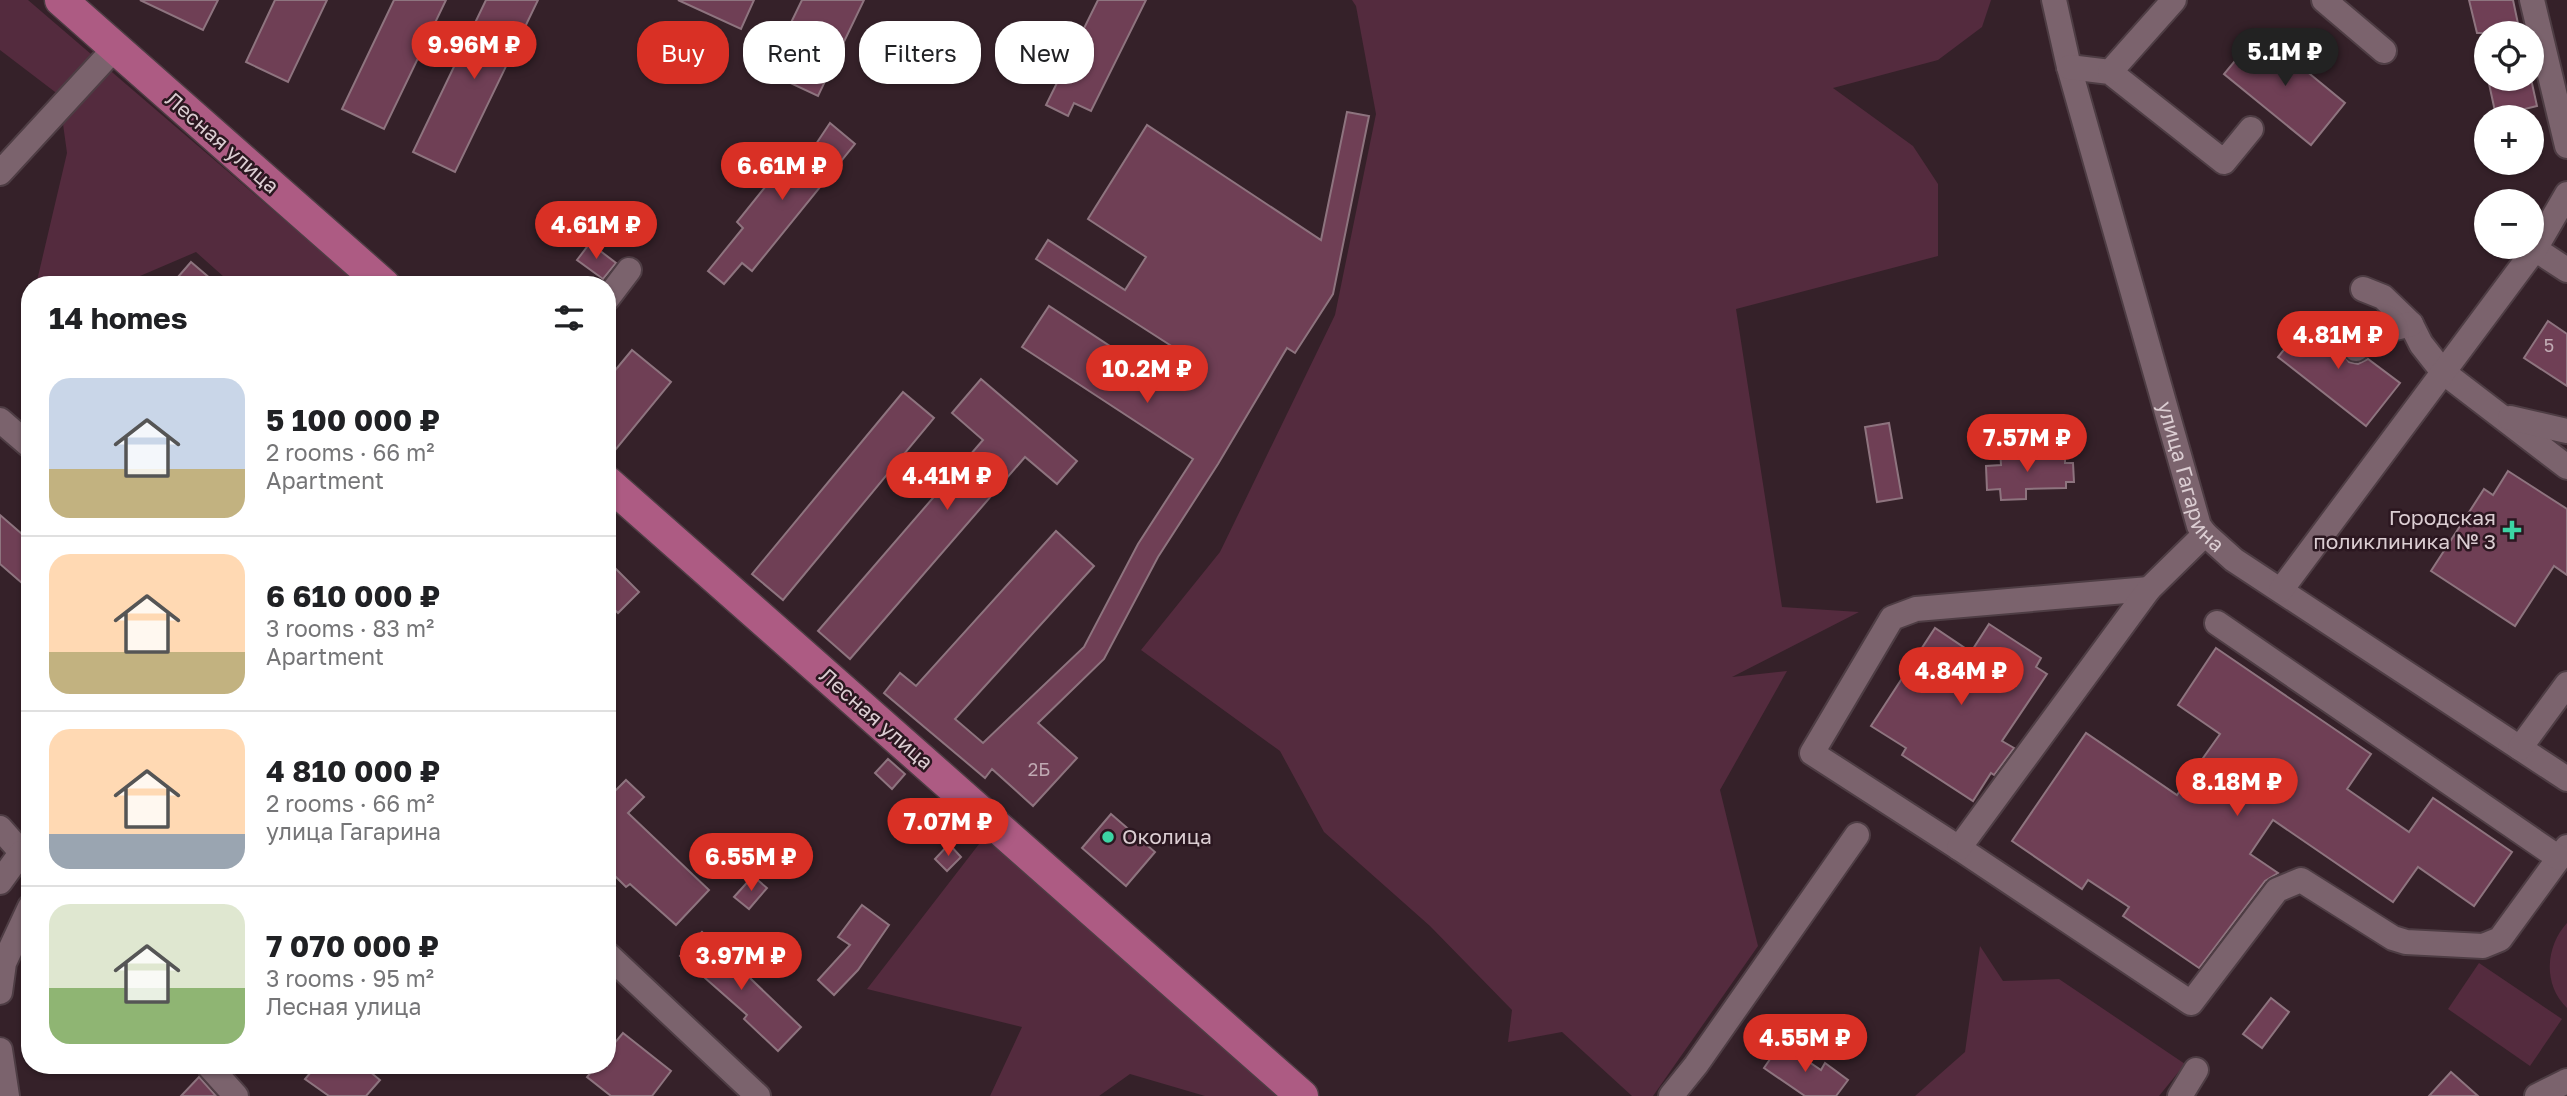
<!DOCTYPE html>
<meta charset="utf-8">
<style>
body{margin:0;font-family:"Golos Text",sans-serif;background:#f2f2f2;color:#202124;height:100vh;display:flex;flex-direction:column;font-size:26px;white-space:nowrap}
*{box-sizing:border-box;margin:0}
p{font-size:23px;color:#757577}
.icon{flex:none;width:38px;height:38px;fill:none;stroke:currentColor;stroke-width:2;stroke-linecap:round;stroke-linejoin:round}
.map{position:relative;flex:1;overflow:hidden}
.side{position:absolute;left:21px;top:276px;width:595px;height:798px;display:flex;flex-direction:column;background:#fff;border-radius:28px;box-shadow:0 2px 5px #0004}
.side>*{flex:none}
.banner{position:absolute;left:637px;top:21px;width:665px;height:63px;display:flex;gap:14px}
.tools{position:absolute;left:2474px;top:21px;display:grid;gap:14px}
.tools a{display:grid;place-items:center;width:70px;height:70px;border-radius:50%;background:#fff;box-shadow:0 2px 5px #0004;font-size:35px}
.price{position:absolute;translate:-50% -60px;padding:0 16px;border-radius:24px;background:#d93025;color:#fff;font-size:23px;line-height:46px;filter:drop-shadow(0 2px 4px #0008)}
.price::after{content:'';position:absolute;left:50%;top:42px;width:21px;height:16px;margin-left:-10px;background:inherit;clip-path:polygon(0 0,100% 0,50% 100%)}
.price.on{background:#222;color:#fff}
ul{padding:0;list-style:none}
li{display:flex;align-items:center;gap:21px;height:175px;padding:0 28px}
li+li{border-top:2px solid #e0e0e0}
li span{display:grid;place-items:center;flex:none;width:196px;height:140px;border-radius:21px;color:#555}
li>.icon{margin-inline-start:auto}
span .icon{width:84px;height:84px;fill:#fffc;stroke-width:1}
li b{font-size:30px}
h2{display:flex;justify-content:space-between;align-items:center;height:84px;padding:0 28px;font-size:30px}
.tag{padding:0 24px;border-radius:28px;background:#fff;box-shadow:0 2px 5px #0004;font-size:24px;line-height:63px}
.tag.on{background:#d93025;color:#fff}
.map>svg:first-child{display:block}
.green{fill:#542b3e}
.building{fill:#6f3f55;stroke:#8e747f;stroke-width:2}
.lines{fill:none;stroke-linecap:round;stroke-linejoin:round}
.minor-casing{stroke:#4e3d44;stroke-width:28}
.major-casing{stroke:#4e3d44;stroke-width:35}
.minor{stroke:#7b636d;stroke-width:24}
.major{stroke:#ad5b83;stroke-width:32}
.poi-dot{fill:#3cd4a4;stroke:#2b1720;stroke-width:2.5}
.labels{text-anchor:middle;stroke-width:5;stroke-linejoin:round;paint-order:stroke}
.number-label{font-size:18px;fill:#c0aab3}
.street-label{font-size:21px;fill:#dbcdd2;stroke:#2b1720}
.poi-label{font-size:21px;fill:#dbcdd2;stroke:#2b1720;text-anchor:end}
</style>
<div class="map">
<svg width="2567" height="1096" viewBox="0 0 2567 1096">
<rect width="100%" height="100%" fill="#352129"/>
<g class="green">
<path d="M 0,0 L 28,0 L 360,285 L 233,285 L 196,252 L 119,285 L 36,285 L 67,153 L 59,95 L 0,50 Z"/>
<path d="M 1352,0 L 1991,0 L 1982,27 L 1938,60 L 1833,88 L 1913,146 L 1938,184 L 1938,256 L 1736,309 L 1782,607 L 1859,612 L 1732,677 L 1787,671 L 1720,790 L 1758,946 L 1653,1096 L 1632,1096 L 1562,1032 L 1508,1042 L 1512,1010 L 1430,926 L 1324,832 L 1280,751 L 1141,650 L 1220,552 L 1335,315 L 1376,114 L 1356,6 Z"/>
<path d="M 986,835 L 1280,1096 L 1205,1096 L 1130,1074 L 1099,1096 L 990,1096 L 1022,1027 L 867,989 Z"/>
<path d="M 2567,923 L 2567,1008 C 2543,985 2545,947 2567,923 Z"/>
<path d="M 1980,946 L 2003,981 L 2059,979 L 2185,1064 L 2159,1096 L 1915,1096 L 1965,1052 Z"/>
<path d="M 2479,963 L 2562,1019 L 2530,1066 L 2448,1009 Z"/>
</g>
<g class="building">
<path d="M 140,0 L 218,0 L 203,30 Z"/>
<path d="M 275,0 L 327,0 L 288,82 L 246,62 Z"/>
<path d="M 394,0 L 446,0 L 384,129 L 342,109 Z"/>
<path d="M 486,0 L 538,0 L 455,172 L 413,152 Z"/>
<path d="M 678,0 L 754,0 L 741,29 Z"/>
<path d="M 802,0 L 864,0 L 818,96 L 767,72 Z"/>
<path d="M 1098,0 L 1146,0 L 1091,111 L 1074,103 L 1068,116 L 1046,105 Z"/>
<path d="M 2469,0 L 2513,0 L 2520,33 L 2477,33 Z"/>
<path d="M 895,25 L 934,51 L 921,70 L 882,44 Z"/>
<path d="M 2259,32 L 2345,103 L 2311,145 L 2224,74 Z"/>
<path d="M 2488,79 L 2531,79 L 2537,106 L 2496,116 Z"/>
<path d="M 1347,112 L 1369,116 L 1333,294 L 1295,353 L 1287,348 L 1218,464 L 1158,557 L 1104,659 L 1038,723 L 1077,758 L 1033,806 L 992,769 L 985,778 L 884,693 L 900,673 L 916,686 L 1056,531 L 1094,566 L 955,719 L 983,743 L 1084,647 L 1138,544 L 1193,459 L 1022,347 L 1049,306 L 1154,375 L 1173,347 L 1036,259 L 1048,240 L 1125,290 L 1146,257 L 1088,219 L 1147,125 L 1321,240 Z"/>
<path d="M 830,123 L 855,144 L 752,271 L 742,263 L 724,284 L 708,271 L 743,228 L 737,222 L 798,146 L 810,153 Z"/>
<path d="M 590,243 L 616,263 L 603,279 L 577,260 Z"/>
<path d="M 191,262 L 218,285 L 171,285 Z"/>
<path d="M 2312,315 L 2345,340 L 2341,351 L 2349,362 L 2358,364 L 2368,359 L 2400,383 L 2366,426 L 2278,357 Z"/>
<path d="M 2548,321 L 2567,334 L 2567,386 L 2524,358 Z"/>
<path d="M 632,350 L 671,382 L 607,460 L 607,380 Z"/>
<path d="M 981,379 L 1077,461 L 1057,484 L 1025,457 L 850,659 L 818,631 L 983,440 L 952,413 Z"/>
<path d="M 903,392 L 934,418 L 783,600 L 752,574 Z"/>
<path d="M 1889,423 L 1902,498 L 1877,502 L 1865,427 Z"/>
<path d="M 2000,447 L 2026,447 L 2026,458 L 2065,457 L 2065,463 L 2073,463 L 2074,482 L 2066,482 L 2066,488 L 2026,489 L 2026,499 L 2001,500 L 2000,489 L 1987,490 L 1986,466 L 2001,465 Z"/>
<path d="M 2508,471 L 2567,509 L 2567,575 L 2554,566 L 2515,626 L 2431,571 L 2484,489 L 2493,495 Z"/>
<path d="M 0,515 L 30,541 L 30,590 L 0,564 Z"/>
<path d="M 607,560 L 639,592 L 618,613 L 607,602 Z"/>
<path d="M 1989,624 L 2041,658 L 2036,667 L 2047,674 L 2002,741 L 2014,748 L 1994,775 L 1991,773 L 1973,801 L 1902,755 L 1906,748 L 1871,726 L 1935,628 L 1971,652 Z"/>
<path d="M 2216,648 L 2371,754 L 2347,789 L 2409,832 L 2433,798 L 2512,852 L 2474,906 L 2418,867 L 2393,902 L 2273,820 L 2250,854 L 2278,873 L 2265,881 L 2199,968 L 2123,916 L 2129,907 L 2088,880 L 2082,889 L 2012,841 L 2086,733 L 2177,795 L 2220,734 L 2178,705 Z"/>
<path d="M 888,759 L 905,774 L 892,789 L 875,773 Z"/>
<path d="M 626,780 L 644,797 L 628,813 L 709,890 L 676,925 L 630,884 L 626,887 L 607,868 L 607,799 Z"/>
<path d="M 1111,814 L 1155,852 L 1126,886 L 1082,848 Z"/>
<path d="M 949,844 L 961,857 L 947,871 L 935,859 Z"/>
<path d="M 753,876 L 767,888 L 749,909 L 734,897 Z"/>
<path d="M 862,905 L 889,925 L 858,970 L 834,995 L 818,980 L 850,945 L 838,937 Z"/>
<path d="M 702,932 L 801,1027 L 778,1051 L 744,1019 L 747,1015 L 680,956 Z"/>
<path d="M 2271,998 L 2289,1012 L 2262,1048 L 2243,1034 Z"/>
<path d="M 623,1033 L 671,1071 L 652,1096 L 611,1096 L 587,1077 L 596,1066 L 607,1066 L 607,1052 Z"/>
<path d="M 1781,1043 L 1821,1070 L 1825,1063 L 1848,1080 L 1836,1096 L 1805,1096 L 1764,1068 Z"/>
<path d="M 316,1066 L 363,1066 L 380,1080 L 366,1096 L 329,1096 L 305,1079 Z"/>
<path d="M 2451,1072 L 2478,1096 L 2429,1096 Z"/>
<path d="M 199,1077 L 216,1096 L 181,1096 Z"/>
</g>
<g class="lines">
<defs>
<g id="minor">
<path id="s1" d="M 2054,0 L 2069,67 L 2199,526 L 2205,534 L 2234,560 L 2567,779"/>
<path d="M 2324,0 L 2384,51"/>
<path d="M 2532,0 L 2567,146"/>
<path d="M 2069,67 L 2110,72 L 2224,162 L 2251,129"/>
<path d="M 2110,72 L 2174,0"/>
<path d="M 0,173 L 115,48"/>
<path d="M 2535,249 L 2567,270"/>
<path d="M 2363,289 L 2383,297 L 2411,324 L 2421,344 L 2443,372 L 2567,467"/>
<path d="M 607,299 L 629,270"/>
<path d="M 2356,349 L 2379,332 L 2411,324"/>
<path d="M 2510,418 L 2567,431"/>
<path d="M 0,420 L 30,446"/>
<path d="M 2149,589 L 1916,609 L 1892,618 L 1812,753 L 1959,848 L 2191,1003 L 2277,890 L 2301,880 L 2393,938 L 2406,942 L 2483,946 L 2500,939 L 2567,847"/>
<path d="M 2281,590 L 2535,249 L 2567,194"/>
<path d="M 2217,623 L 2559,858"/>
<path d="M 2520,748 L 2567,684"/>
<path d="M 0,828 L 30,862"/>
<path d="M 1959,848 L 2149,589 L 2205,534"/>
<path d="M 0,882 L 21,853"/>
<path d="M 607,954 L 758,1096"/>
<path d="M 0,992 L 4,963 L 30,907"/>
<path d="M 0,1050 L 7,1096"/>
<path d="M 209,1066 L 236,1096"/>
<path d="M 1671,1096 L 1696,1065 L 1857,835"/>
<path d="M 2180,1096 L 2196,1070"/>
<path d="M 2537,1096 L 2567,1081"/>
</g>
<g id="major">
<path d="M 61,0 L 384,285"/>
<path d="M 607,482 L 1302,1096"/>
</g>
</defs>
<use href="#minor" class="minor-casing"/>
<use href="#major" class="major-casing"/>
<use href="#minor" class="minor"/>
<use href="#major" class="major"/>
</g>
<g class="poi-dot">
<path d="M2508.5 519.5h7v7h7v7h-7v7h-7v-7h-7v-7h7z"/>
<circle cx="1108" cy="837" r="7"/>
</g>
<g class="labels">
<g class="number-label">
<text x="2549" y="352">5</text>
<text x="1039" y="776">2Б</text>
</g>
<g class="street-label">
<text transform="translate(222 143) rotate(41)" y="7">Лесная улица</text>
<text dy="7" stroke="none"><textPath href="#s1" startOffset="497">улица Гагарина</textPath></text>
<text transform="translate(876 719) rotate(41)" y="7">Лесная улица</text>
</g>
<g class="poi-label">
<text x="2496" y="525">Городская<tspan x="2496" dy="24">поликлиника № 3</tspan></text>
<text x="1122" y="844" text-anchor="start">Околица</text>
</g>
</g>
</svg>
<div class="tools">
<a><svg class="icon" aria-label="locate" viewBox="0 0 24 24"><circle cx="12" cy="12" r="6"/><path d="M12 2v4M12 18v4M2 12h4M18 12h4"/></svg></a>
<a>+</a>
<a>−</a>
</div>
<b class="price" style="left:474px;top:81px">9.96M ₽</b>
<b class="price on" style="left:2285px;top:88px">5.1M ₽</b>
<b class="price" style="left:782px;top:202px">6.61M ₽</b>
<b class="price" style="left:596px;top:261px">4.61M ₽</b>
<b class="price" style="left:2338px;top:371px">4.81M ₽</b>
<b class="price" style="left:1147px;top:405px">10.2M ₽</b>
<b class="price" style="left:2027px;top:474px">7.57M ₽</b>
<b class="price" style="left:947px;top:512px">4.41M ₽</b>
<b class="price" style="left:1961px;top:707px">4.84M ₽</b>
<b class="price" style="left:2237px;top:818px">8.18M ₽</b>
<b class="price" style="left:948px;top:858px">7.07M ₽</b>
<b class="price" style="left:751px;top:893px">6.55M ₽</b>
<b class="price" style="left:741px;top:992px">3.97M ₽</b>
<b class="price" style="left:1805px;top:1074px">4.55M ₽</b>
<div class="banner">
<a class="tag on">Buy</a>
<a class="tag">Rent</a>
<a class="tag">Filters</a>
<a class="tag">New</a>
</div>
<section class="side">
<h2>14 homes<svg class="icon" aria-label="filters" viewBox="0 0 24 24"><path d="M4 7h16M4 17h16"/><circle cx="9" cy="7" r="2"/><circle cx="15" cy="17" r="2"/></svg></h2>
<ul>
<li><span style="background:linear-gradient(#c9d6e8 65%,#c2b280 0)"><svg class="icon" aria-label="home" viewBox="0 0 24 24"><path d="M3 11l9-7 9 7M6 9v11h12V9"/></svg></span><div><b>5 100 000 ₽</b><p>2 rooms · 66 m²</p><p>Apartment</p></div></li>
<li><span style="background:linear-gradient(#ffd9b3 70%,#c2b280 0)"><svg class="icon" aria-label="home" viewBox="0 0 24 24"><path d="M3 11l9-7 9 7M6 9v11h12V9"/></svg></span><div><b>6 610 000 ₽</b><p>3 rooms · 83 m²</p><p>Apartment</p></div></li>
<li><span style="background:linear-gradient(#ffd9b3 75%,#9aa5b1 0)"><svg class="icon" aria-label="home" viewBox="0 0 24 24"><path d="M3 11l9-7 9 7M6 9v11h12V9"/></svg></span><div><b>4 810 000 ₽</b><p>2 rooms · 66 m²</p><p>улица Гагарина</p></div></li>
<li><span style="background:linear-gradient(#dfe7d0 60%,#8fb573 0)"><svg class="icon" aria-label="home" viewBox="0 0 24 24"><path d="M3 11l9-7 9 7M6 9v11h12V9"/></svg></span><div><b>7 070 000 ₽</b><p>3 rooms · 95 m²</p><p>Лесная улица</p></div></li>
</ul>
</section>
</div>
